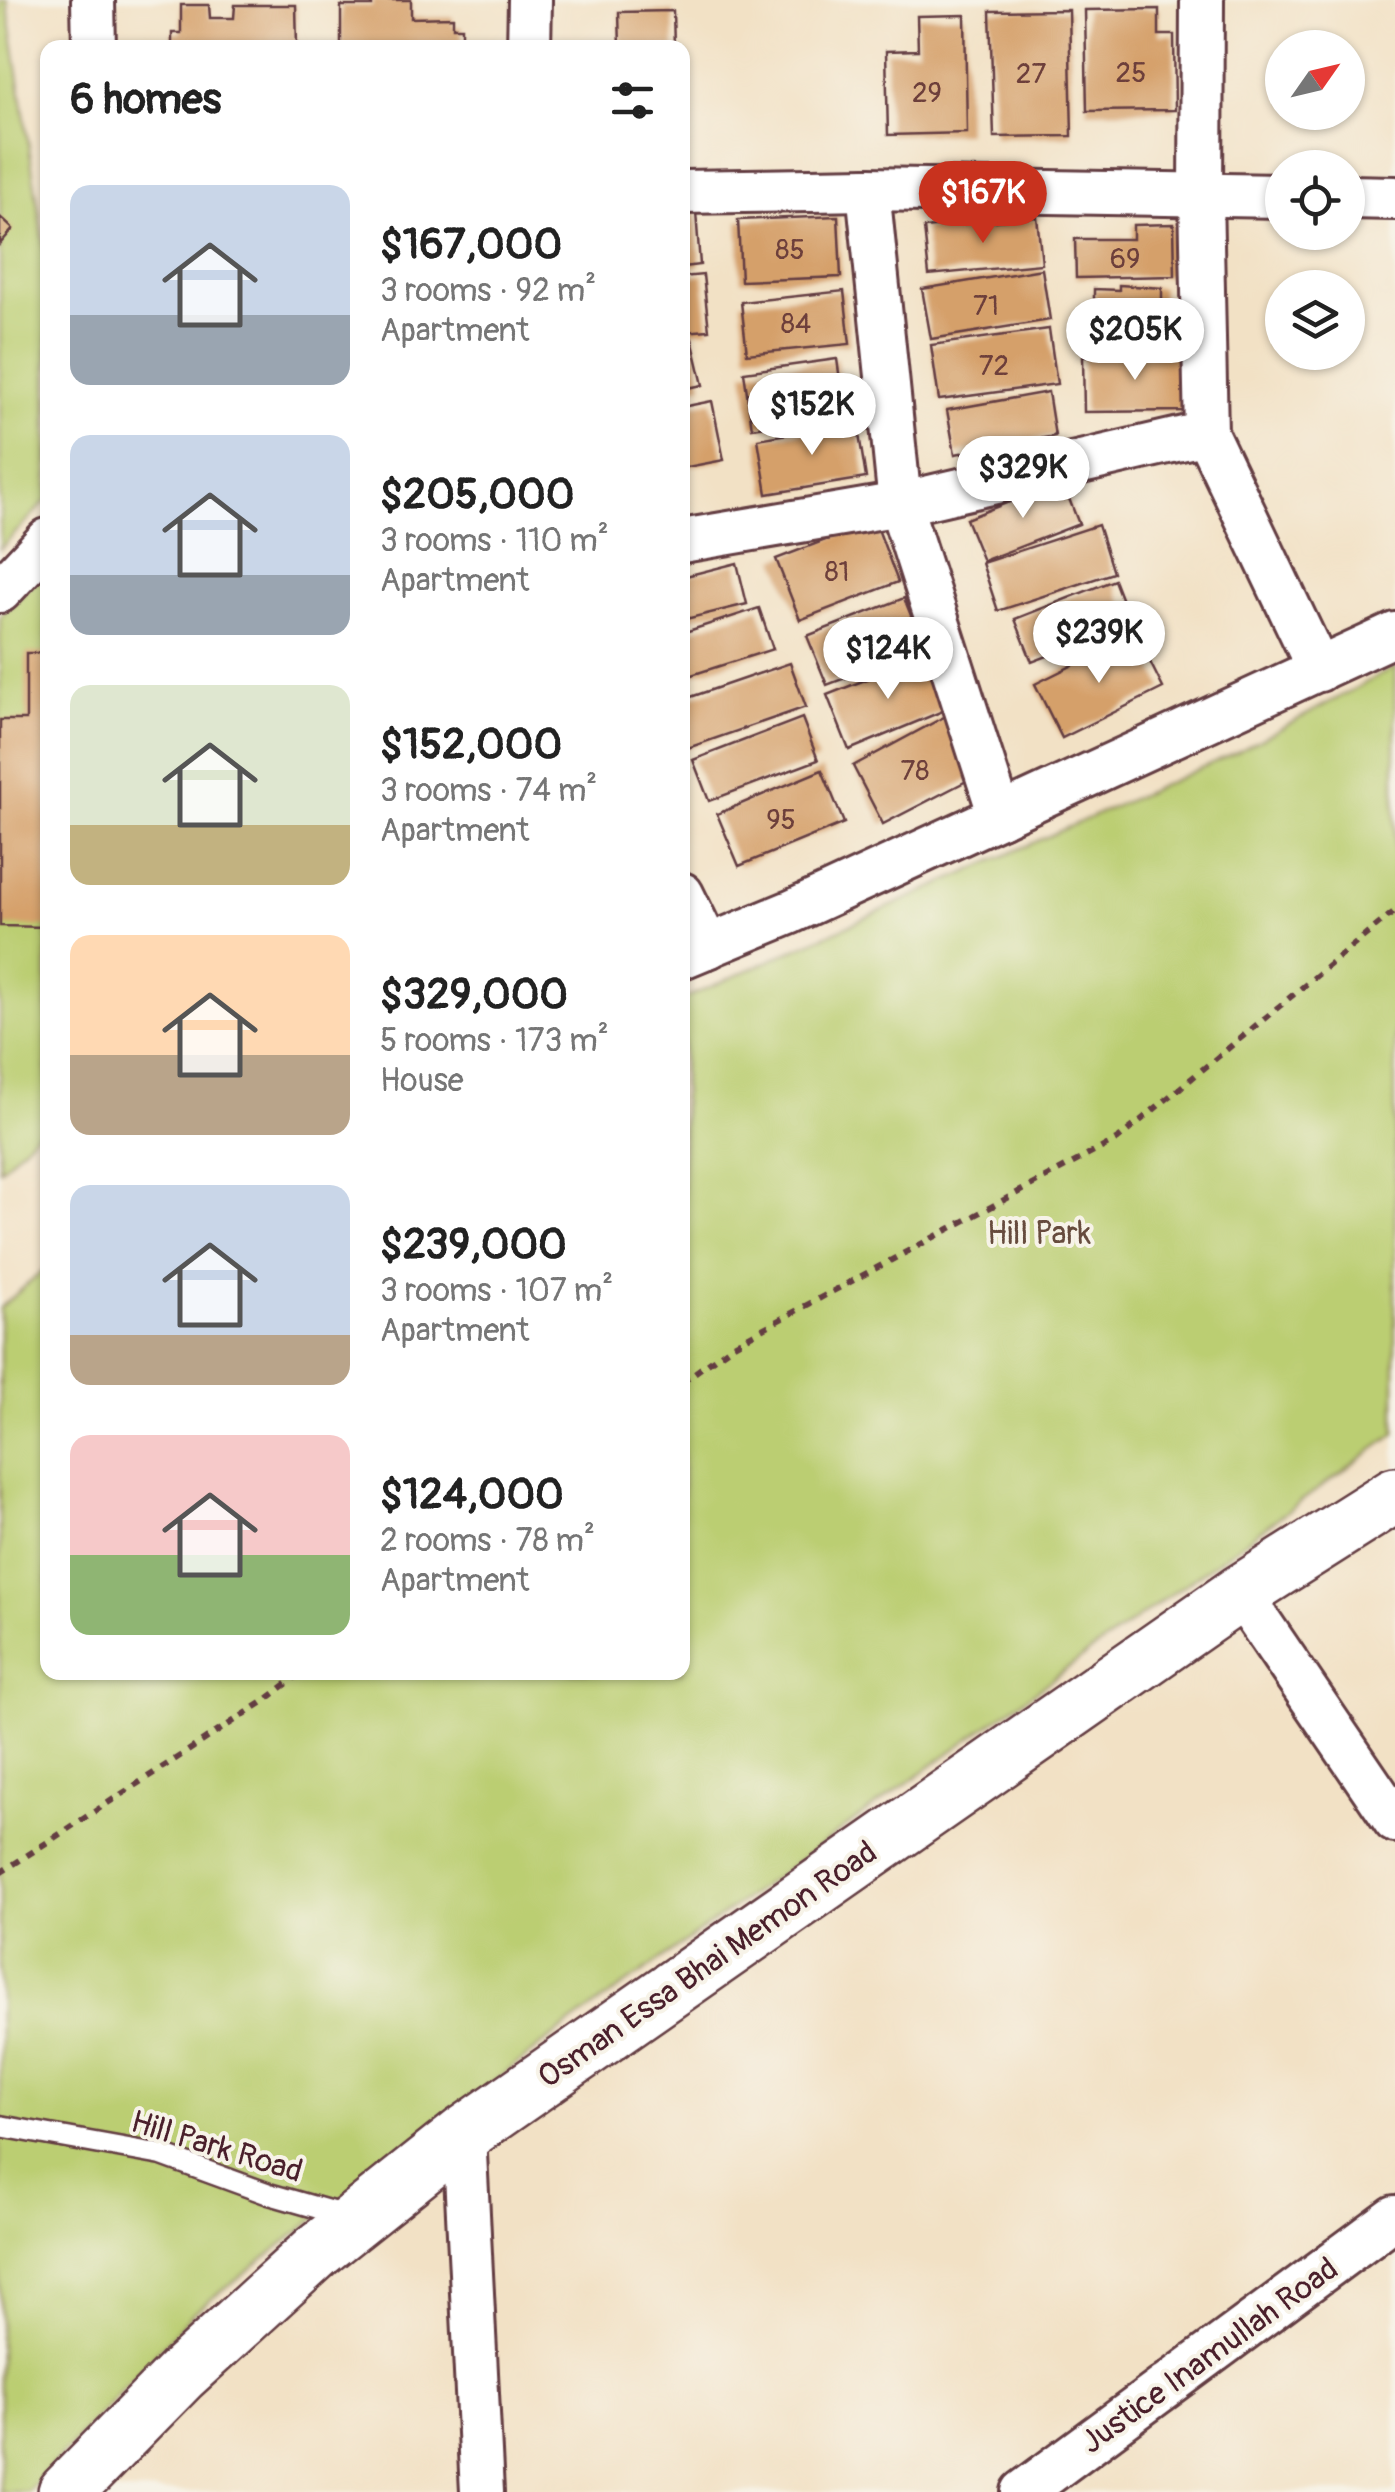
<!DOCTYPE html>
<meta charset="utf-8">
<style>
body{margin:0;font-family:Pangolin,sans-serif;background:#f2f2f2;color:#222;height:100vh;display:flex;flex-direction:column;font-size:38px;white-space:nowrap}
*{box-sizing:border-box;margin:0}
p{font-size:32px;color:#767676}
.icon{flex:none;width:55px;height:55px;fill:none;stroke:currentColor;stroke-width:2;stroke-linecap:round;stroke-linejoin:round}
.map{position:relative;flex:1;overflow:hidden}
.drawer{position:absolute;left:40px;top:40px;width:650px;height:1640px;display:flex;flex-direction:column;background:#fff;border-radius:20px;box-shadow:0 2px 8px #0004}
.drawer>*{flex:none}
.needle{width:65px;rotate:56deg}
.tools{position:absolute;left:1265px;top:30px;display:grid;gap:20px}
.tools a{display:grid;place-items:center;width:100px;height:100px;border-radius:50%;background:#fff;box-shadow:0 2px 8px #0004;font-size:50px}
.price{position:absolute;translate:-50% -85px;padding:0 22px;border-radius:35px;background:#fff;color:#222;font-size:32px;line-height:65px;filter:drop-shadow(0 2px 5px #0008)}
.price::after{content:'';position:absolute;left:50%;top:60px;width:30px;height:22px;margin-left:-15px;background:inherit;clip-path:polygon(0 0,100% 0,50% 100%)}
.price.current{background:#c8321e;color:#fff}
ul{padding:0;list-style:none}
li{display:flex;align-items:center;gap:30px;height:250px;padding:0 30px}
li span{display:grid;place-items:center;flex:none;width:280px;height:200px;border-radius:20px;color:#555}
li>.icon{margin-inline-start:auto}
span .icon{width:120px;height:120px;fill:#fffc;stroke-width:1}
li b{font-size:42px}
h2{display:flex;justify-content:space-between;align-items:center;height:120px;padding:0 30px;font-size:42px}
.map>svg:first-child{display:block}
.green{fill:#bbce72;stroke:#82764e;stroke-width:2.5}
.building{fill:#d5a06a}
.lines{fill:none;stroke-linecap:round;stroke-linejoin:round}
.lane-casing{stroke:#633c42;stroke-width:25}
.street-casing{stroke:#633c42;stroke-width:48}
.secondary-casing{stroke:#633c42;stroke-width:60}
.path{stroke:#633c42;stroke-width:6;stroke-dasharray:8 8;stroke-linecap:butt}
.lane{stroke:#fff;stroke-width:20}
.street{stroke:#fff;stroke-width:42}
.secondary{stroke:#fff;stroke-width:55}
.labels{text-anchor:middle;stroke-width:8;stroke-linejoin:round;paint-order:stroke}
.number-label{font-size:28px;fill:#6d3f3b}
.park-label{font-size:32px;fill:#664b3d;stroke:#f7f3e8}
.street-label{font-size:32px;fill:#4a1f2b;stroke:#f7f3e8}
</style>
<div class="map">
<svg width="1395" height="2492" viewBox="0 0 1395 2492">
<rect width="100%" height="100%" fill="#f7f3e8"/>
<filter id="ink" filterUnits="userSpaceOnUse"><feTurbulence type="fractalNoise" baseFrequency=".01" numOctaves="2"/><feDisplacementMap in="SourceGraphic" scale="20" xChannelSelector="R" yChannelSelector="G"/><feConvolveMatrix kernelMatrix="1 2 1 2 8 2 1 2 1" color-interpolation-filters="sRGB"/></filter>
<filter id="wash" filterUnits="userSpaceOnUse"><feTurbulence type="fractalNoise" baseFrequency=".0048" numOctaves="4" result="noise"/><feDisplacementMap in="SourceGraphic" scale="40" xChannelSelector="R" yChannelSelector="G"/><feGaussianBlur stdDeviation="2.25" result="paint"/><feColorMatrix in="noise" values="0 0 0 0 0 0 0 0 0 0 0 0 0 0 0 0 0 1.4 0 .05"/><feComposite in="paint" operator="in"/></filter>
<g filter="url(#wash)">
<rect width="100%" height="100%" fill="#f2e1c5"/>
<g class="green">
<path d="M 0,0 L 7,0 L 47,265 L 48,499 L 0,549 Z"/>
<path d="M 47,569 L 47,1122 L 0,1170 L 0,616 Z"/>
<path d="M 1395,667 L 1395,1434 L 551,2038 L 193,2313 L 27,2492 L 0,2492 L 0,1308 L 47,1267 L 48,1672 L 682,1672 L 683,999 L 1239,751 Z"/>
</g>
<g id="blocks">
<g class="building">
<path d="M 372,0 L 411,0 L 411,18 L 453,17 L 453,27 L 462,27 L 462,48 L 341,48 L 341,6 L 372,6 Z"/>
<path d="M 181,5 L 209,5 L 210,18 L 234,18 L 235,5 L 296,5 L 297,48 L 172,48 L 172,33 L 181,33 Z"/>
<path d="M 1159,9 L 1159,35 L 1174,35 L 1175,110 L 1087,111 L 1085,10 Z"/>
<path d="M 1069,10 L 1072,136 L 994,137 L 990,11 Z"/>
<path d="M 673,11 L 674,48 L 620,48 L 619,12 Z"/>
<path d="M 965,15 L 967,133 L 888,135 L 886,51 L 918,50 L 917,16 Z"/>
<path d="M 696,212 L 700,265 L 682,267 L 682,213 Z"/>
<path d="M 838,216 L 841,277 L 741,281 L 738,220 Z"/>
<path d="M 0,217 L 13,229 L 0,244 Z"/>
<path d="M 1037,217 L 1042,264 L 929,275 L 924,228 Z"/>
<path d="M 1174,224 L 1175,276 L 1076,278 L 1075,239 L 1133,239 L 1133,225 Z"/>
<path d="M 1042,269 L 1050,320 L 931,339 L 922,289 Z"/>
<path d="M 703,275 L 709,330 L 682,332 L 682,277 Z"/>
<path d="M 1119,285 L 1162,288 L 1162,306 L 1174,307 L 1175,344 L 1086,345 L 1085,309 L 1094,309 L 1094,289 L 1119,290 Z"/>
<path d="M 844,291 L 850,344 L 747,354 L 741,302 Z"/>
<path d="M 1049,329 L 1057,384 L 939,400 L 931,345 Z"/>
<path d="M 692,339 L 703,385 L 682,389 L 682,341 Z"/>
<path d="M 1186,354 L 1187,411 L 1084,412 L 1083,356 Z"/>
<path d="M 837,359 L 845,415 L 752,428 L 744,372 Z"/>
<path d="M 1048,392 L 1055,436 L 955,454 L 947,410 Z"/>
<path d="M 712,401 L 724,460 L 682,468 L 682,407 Z"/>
<path d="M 857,422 L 866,478 L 767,494 L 758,439 Z"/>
<path d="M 1062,481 L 1079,524 L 983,561 L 966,519 Z"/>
<path d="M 875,521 L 898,582 L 800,620 L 776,559 Z"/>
<path d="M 1098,525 L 1113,573 L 998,611 L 982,563 Z"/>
<path d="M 737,563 L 747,604 L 682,620 L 682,577 Z"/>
<path d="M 1114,580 L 1131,624 L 1032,662 L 1015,619 Z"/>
<path d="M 904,598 L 924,648 L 827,685 L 807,636 Z"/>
<path d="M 759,608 L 773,649 L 682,678 L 682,633 Z"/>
<path d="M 1136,634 L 1163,688 L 1062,738 L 1035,684 Z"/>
<path d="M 26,653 L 48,653 L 48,927 L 0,926 L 0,720 L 26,720 Z"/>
<path d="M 928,655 L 950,708 L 849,750 L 827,695 Z"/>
<path d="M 790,663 L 806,707 L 682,750 L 682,700 Z"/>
<path d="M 946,716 L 978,775 L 883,824 L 853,766 Z"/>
<path d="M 802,718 L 818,760 L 709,801 L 693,760 Z"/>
<path d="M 822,770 L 844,823 L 739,866 L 717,814 Z"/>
</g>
</g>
</g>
<g filter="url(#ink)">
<use href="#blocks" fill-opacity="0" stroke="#633c42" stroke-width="2.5"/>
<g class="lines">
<defs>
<path id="lane" d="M 0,2126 L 162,2155 L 269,2194 L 350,2217"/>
<g id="street">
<path d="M 93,0 L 94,48"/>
<path d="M 1202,0 L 1201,195 L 1206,433 L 1319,670"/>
<path d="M 529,48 L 530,0"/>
<path d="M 868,189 L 900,504 L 1000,816"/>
<path d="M 682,192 L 868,189 L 1282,196"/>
<path d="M 1348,197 L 1395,198"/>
<path d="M 682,541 L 900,504 L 1206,433"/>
<path d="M 0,591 L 48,540"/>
<path d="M 682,894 L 708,947"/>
<path d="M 682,957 L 791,912 L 1395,634"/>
<path d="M 1240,1593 L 1395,1821"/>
<path d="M 464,2134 L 482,2492"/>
<path d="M 1023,2492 L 1395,2217"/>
</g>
<path id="secondary" d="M 66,2492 L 181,2375 L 317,2251 L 464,2134 L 1240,1593 L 1395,1495"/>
</defs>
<use href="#lane" class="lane-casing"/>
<use href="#street" class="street-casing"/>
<use href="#secondary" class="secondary-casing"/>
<g class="path">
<path d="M 682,1382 L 734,1344 L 1118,1139 L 1395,911"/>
<path d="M 0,1873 L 263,1702 L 302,1672"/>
</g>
<use href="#lane" class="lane"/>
<use href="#street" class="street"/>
<use href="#secondary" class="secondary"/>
</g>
</g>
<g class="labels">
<g class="number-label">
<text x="1131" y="82">25</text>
<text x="1031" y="83">27</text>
<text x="927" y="102">29</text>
<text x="790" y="259">85</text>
<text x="1125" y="268">69</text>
<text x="986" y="315">71</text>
<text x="796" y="333">84</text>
<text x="994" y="375">72</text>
<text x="837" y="581">81</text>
<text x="915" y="780">78</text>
<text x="781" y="829">95</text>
</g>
<g class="park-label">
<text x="1039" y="1244">Hill Park</text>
</g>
<g class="street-label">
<text transform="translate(707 1964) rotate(-35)" y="11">Osman Essa Bhai Memon Road</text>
<text transform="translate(217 2146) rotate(17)" y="11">Hill Park Road</text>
<text transform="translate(1209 2355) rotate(-36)" y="11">Justice Inamullah Road</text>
</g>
</g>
</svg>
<div class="tools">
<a><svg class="needle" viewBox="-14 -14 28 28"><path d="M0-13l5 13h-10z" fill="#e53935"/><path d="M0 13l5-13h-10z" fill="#767676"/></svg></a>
<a><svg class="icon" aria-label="locate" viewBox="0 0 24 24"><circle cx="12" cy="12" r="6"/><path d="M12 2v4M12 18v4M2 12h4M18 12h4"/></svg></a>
<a><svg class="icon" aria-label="layers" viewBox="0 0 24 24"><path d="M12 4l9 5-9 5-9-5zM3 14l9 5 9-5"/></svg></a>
</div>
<b class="price current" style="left:983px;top:246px">$167K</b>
<b class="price" style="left:1135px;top:383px">$205K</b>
<b class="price" style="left:812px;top:458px">$152K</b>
<b class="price" style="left:1023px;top:521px">$329K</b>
<b class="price" style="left:1099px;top:686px">$239K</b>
<b class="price" style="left:888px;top:702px">$124K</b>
<section class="drawer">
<h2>6 homes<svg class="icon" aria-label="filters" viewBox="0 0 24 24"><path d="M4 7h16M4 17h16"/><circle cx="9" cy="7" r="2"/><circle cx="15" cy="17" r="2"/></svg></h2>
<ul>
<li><span style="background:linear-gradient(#c9d6e8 65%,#9aa5b1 0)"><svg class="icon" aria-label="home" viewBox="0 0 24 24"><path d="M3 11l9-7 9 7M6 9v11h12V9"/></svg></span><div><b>$167,000</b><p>3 rooms · 92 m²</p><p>Apartment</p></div></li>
<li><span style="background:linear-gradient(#c9d6e8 70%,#9aa5b1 0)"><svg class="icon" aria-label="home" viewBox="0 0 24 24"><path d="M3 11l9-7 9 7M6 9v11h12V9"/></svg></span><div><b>$205,000</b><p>3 rooms · 110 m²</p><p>Apartment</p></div></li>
<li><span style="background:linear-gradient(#dfe7d0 70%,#c2b280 0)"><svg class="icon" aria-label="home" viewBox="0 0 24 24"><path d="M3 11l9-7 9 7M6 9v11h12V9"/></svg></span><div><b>$152,000</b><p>3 rooms · 74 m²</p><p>Apartment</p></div></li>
<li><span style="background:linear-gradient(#ffd9b3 60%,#b9a48a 0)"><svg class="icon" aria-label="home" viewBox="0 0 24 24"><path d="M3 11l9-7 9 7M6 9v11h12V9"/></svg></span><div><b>$329,000</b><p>5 rooms · 173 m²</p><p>House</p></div></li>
<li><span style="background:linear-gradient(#c9d6e8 75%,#b9a48a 0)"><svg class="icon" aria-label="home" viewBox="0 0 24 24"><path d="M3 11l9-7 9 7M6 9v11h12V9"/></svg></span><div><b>$239,000</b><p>3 rooms · 107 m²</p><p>Apartment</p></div></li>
<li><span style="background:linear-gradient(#f6c9c9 60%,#8fb573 0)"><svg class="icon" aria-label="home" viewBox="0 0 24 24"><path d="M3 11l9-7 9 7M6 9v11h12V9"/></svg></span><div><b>$124,000</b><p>2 rooms · 78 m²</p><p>Apartment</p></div></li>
</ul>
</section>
</div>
